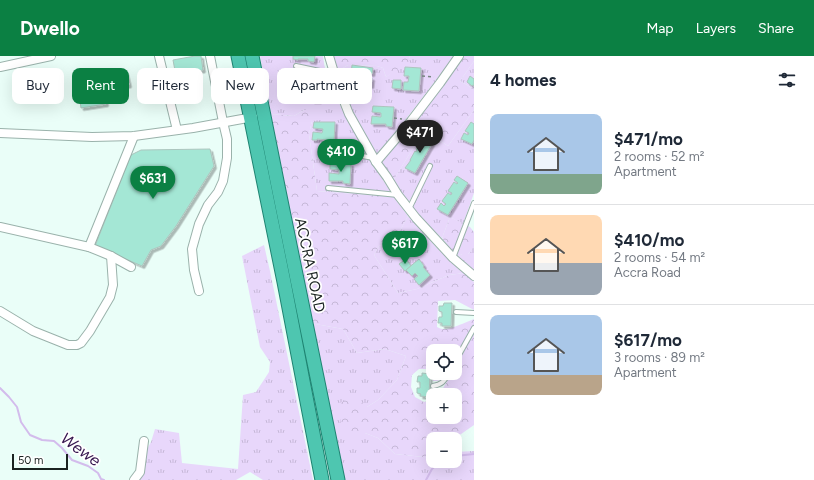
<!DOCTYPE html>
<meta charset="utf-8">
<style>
body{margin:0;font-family:Figtree,sans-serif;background:#f6f6f7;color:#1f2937;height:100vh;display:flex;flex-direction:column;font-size:15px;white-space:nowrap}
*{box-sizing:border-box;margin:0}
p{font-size:13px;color:#747a83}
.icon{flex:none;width:22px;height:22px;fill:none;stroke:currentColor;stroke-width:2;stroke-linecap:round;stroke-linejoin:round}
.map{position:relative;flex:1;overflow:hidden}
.details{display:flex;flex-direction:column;background:#fff;width:340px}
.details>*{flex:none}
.top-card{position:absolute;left:12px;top:12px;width:380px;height:36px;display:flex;gap:8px}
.fabs{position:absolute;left:426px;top:288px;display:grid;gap:8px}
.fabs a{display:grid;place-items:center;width:36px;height:36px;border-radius:8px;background:#fff;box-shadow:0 4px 16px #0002;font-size:20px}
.scale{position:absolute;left:12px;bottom:10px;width:56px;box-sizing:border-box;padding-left:4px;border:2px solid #1a2321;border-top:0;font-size:11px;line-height:14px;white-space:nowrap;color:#1a2321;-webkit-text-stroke:3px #fff;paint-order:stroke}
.price{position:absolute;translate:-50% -34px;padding:0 9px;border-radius:14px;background:#0b8043;color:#fff;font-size:13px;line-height:26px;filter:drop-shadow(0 1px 2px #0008)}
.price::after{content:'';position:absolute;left:50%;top:24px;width:12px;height:9px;margin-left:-6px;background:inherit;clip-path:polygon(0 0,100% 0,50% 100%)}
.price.selected{background:#222;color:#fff}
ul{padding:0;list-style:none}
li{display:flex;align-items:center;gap:12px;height:100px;padding:0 16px}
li+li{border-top:1px solid #e0e1e3}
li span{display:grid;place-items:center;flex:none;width:112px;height:80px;border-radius:8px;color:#555}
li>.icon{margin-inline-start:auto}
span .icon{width:48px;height:48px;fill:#fffc;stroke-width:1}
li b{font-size:17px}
h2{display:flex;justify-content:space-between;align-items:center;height:48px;padding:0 16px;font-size:17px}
.tag{padding:0 14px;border-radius:8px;background:#fff;box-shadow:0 4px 16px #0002;font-size:14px;line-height:36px}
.tag.selected{background:#0b8043;color:#fff}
header{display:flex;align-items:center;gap:24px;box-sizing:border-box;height:56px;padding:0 20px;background:#0b8043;color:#fff}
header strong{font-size:19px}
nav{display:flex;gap:22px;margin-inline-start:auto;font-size:14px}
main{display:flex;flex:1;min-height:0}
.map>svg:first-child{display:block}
.grass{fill:url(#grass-tufts)}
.forest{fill:url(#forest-crowns)}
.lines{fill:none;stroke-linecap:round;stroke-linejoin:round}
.stream{stroke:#d3bcec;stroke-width:2}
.building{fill:#a4e7d5;stroke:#adc5be;filter:url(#shadow)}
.service-casing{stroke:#9ab2ab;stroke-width:6}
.minor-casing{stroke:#9ab2ab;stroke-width:10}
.trunk-casing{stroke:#1f8472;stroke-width:15}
.path{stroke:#788683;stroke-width:1.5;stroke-dasharray:3 3;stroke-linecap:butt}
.service{stroke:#fff;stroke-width:4}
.minor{stroke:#fff;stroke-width:8}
.trunk{stroke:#4ec6b0;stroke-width:13}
.labels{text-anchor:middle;stroke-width:3.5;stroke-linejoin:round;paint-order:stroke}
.street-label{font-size:15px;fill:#1a2321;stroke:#fff}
.water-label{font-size:16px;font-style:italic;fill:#36164f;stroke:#fff}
</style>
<header>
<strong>Dwello</strong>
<nav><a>Map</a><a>Layers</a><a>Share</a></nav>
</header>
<main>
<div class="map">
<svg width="474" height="424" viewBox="0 0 474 424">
<defs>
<pattern id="grass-tufts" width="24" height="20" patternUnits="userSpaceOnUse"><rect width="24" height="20" fill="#e8d7fb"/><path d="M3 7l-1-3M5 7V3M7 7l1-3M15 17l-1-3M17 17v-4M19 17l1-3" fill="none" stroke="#c6b8d7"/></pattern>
<pattern id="forest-crowns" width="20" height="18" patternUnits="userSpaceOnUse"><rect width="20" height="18" fill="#e8d7fb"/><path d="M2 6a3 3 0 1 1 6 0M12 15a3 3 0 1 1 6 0" fill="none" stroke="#c6b8d7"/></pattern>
<filter id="shadow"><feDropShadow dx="2.5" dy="2.5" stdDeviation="0" flood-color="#0004"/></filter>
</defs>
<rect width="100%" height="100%" fill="#eafef8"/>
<g class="grass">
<path d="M 260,0 L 323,0 C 325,22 337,43 347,62 C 362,89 377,115 394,141 L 317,135 L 309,78 L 312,65 L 304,54 L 294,60 L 271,58 Z"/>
<path d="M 409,0 L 455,0 L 388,86 L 376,100 L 353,61 L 336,12 L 343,12 L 348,9 L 377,10 L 383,12 L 386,21 L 410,3 Z"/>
<path d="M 474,5 L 474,33 L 460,25 Z"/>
<path d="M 474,54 L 474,137 L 463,168 L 450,161 L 442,182 L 426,168 L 411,151 L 433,109 L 430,108 L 423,123 L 408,147 L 393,125 L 424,74 L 448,90 Z"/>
<path d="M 408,160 L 436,191 L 464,217 L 449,219 L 417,233 L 398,237 L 374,199 L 379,190 L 395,184 Z"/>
<path d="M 264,189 L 270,215 L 313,424 L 263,424 L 250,416 L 236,424 L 137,424 L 145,397 L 151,386 L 155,373 L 179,377 L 182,407 L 238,413 L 243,339 L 256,336 L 269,316 L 270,306 L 260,291 L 242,200 Z"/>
<path d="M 474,192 L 474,217 L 457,201 L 462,198 L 468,198 Z"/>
<path d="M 310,267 L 343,273 L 357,297 L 385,293 L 406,300 L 397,324 L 378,344 L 367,351 L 365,377 L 378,382 L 395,398 L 433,402 L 433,405 L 455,405 L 455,396 L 474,395 L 474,424 L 342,424 Z"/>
</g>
<g class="forest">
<path d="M 333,0 L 409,0 L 410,3 L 408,7 L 386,21 L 383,12 L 377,10 L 348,9 L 343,12 L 336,12 Z"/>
<path d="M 462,0 L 474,0 L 474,5 L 460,25 L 474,33 L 474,54 L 448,90 L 424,74 L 393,125 L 380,105 Z"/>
<path d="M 319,53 L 321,56 L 319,64 L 312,65 L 309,78 L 317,135 L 394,141 L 408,160 L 395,184 L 379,190 L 374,199 L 398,237 L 417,233 L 449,219 L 464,217 L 474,226 L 474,254 L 455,244 L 438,245 L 437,271 C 446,276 453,271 462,268 C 466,266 470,265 474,263 L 474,269 L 455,302 L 455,295 L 433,295 L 433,317 L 446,317 C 443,324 440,325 433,325 L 432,313 L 419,313 L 412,319 L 411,331 L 415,341 L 424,346 L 433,344 L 433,361 L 455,361 L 455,339 L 438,339 L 442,334 L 452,317 L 455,317 L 455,311 L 474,277 L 474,369 L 454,383 L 433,383 L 433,402 L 395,398 L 378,382 L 365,377 L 343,379 L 338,348 L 354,340 L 367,351 L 378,344 L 397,324 L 406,300 L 385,293 L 357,297 L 343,273 L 310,267 L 271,58 L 294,60 L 304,54 Z"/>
<path d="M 450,161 L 470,171 L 474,176 L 474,192 L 468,198 L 462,198 L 457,201 L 442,182 Z"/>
</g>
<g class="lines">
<g class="stream">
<path d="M 0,332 L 9,341 L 17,351 L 21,366 L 30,379 L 42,384 L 54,385 L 62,392 L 72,404 L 88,410 L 98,417 L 101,423 L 104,424"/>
<path d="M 455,400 L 474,398"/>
<path d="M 426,424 L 432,413 L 441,405"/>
</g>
</g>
<g class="building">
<path d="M 195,0 L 201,0 L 203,14 L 176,20 L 173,4 Z"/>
<path d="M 293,0 L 315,0 L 314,6 L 308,5 L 308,3 L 298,3 L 298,4 L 293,3 Z"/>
<path d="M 352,9 L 373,12 L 372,18 L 363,17 L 363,21 L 372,22 L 371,30 L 357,27 L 356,29 L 350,29 Z"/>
<path d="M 405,11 L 421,12 L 419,35 L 403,34 L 404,26 L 408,26 L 409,20 L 404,20 Z"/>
<path d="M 126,16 L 129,29 L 109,35 L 105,22 Z"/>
<path d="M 470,20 L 474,23 L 474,30 L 472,29 L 472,30 L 467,26 Z"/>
<path d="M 393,24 L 401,24 L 401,33 L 392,32 Z"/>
<path d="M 299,25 L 321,26 L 319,45 L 312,45 L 313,43 L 303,42 L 303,43 L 298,43 L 299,35 L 308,36 L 308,32 L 299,31 Z"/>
<path d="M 105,41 L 106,48 L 81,52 L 80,45 Z"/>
<path d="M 373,50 L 394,51 L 392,71 L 386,70 L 386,68 L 371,68 L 372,60 L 381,61 L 381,57 L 372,56 Z"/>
<path d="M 314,66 L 335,66 L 334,86 L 327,86 L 327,84 L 317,83 L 317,84 L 312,84 L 313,76 L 322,77 L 323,73 L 313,72 Z"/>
<path d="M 471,66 L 474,68 L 474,84 L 472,88 L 461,83 L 464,77 L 468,79 L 469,77 L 465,75 Z"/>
<path d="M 424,78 L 434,84 L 415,117 L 405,112 L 411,104 L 410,104 L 415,95 L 416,96 L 417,94 L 416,93 L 421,85 L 424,87 L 426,85 L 421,82 Z"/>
<path d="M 210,93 L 214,110 L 176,170 L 161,190 L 151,194 L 142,210 L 95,190 L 131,99 L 141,94 Z"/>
<path d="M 330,107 L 351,108 L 350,128 L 343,127 L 343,125 L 329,125 L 329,117 L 339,118 L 339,114 L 330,113 Z"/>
<path d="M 457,120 L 468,127 L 448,159 L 437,153 L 441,147 L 444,150 L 446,148 L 442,145 L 448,137 L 451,139 L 452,137 L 448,135 L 454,126 L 457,128 L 458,127 L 454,124 Z"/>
<path d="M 406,203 L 411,210 L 405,215 L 399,208 Z"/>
<path d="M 419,203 L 424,210 L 423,211 L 430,219 L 419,229 L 414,223 L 418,220 L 415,217 L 412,220 L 406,214 Z"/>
<path d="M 444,247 L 452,247 L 451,270 L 442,270 L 442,267 L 438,267 L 439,261 L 442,261 L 442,256 L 439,255 L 439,250 L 443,250 Z"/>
<path d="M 422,317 L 430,318 L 429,341 L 420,340 L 421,338 L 417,337 L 417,332 L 420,332 L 420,326 L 417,326 L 418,320 L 422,320 Z"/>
</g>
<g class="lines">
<defs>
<g id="service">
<path d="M 296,10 L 334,18"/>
<path d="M 327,94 L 374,102"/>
<path d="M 328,132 L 398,139"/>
<path d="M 409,153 L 430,110"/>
<path d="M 453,202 L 474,147"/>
<path d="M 456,256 L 474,257"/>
<path d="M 455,306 L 474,272"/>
<path d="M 433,330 C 443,328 444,325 449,317"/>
</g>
<g id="minor">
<path d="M 159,0 L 177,74"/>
<path d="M 329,0 L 338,30 L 349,58 L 376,106 L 387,121 L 398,139 L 416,162 L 453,202 L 474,220"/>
<path d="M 0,11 L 51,0"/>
<path d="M 0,77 L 92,81 L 134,80 L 193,72 L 253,61"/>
<path d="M 376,106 L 411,65 L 440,27 L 459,0"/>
<path d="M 0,171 L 89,191 L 111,200 L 131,211"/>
<path d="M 89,191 L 134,80"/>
<path d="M 199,235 L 194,214 L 192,193 L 199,168 L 208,149 L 218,136 L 223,125 L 227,102 L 227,83 L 223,66 L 210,0"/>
<path d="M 0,255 L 33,275 L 68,289 L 77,289 L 81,287 L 90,275 L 110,241 L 113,229 L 111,200"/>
<path d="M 134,424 L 140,416 L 144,385"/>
</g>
<g id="trunk">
<path d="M 238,0 L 284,226 L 322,424"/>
<path d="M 252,0 L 279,135 L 338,424"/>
</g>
</defs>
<use href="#service" class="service-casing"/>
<use href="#minor" class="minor-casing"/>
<use href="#trunk" class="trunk-casing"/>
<g class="path">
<path d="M 422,20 L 434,21"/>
<path d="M 394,62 L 402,63"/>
</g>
<use href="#service" class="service"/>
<use href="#minor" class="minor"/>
<use href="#trunk" class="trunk"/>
</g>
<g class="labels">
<g class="street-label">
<text transform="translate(310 209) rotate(78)" y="5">ACCRA ROAD</text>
</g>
<g class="water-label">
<text transform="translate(81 393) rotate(36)" y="6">Wewe</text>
</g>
</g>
</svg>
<div class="fabs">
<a><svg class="icon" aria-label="locate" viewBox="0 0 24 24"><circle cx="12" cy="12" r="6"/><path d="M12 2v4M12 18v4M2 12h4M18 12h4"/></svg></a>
<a>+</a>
<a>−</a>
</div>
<div class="scale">50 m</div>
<b class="price selected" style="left:420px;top:98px">$471</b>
<b class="price" style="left:341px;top:117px">$410</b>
<b class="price" style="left:153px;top:144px">$631</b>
<b class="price" style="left:405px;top:209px">$617</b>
<div class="top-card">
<a class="tag">Buy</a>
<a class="tag selected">Rent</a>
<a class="tag">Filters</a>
<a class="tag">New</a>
<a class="tag">Apartment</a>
</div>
</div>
<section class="details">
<h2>4 homes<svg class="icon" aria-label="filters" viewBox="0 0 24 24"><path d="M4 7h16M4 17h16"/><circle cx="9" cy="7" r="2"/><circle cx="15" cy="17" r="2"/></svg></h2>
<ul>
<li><span style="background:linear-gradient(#a9c7e8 75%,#7fa58c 0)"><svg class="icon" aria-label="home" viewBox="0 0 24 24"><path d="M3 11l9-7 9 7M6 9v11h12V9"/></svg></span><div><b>$471/mo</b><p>2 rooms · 52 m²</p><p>Apartment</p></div></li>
<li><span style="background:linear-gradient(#ffd9b3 60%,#9aa5b1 0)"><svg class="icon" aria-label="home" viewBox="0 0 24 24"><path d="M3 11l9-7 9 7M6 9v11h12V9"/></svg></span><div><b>$410/mo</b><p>2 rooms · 54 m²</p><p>Accra Road</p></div></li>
<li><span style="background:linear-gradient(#a9c7e8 75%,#b9a48a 0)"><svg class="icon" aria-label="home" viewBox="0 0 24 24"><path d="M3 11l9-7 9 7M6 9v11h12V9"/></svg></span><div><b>$617/mo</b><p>3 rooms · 89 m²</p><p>Apartment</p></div></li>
</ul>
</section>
</main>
